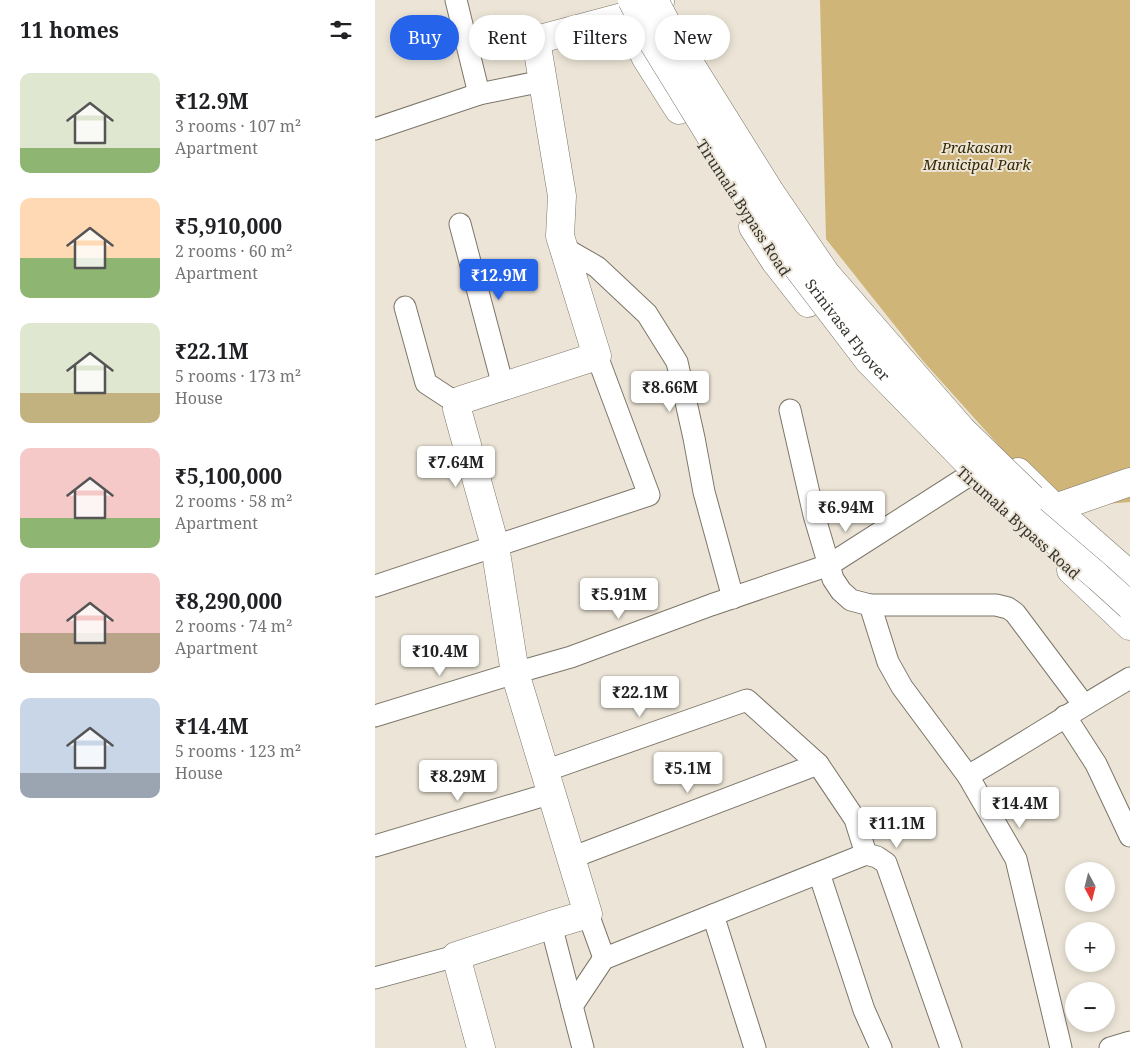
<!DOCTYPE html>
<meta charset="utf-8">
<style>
body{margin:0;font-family:"Noto Serif",serif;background:#f6f6f6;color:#202124;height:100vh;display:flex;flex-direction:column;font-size:19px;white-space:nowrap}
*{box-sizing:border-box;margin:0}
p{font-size:16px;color:#757577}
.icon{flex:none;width:28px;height:28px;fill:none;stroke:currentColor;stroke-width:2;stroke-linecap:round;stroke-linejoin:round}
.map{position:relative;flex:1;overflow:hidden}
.panel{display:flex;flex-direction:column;background:#fff;width:375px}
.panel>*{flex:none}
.hud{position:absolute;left:15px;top:15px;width:475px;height:45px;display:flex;gap:10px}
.needle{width:32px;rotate:173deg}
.tools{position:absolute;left:690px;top:862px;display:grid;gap:10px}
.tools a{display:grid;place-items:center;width:50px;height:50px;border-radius:50%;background:#fff;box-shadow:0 2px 8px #0003;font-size:25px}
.price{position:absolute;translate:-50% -42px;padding:0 11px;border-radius:5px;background:#fff;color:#222;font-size:16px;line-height:32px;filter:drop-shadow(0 1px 2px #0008)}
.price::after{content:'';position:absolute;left:50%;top:30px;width:15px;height:11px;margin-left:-8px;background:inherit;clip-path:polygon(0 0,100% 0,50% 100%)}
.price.active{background:#2563eb;color:#fff}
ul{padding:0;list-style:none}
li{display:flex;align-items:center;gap:15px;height:125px;padding:0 20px}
li span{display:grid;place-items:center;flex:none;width:140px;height:100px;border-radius:10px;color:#555}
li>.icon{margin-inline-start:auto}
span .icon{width:60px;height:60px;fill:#fffc;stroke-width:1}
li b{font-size:21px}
h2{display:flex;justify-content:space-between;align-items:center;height:60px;padding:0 20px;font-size:21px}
.pill{padding:0 18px;border-radius:22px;background:#fff;box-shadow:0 2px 8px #0003;font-size:18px;line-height:45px}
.pill.active{background:#2563eb;color:#fff}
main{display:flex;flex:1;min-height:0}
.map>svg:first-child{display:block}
.green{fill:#d0b579}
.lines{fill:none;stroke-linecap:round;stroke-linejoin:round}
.street-casing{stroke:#7c7669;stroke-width:23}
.secondary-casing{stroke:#7c7669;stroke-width:29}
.street{stroke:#fff;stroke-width:21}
.secondary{stroke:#fff;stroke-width:28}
.primary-bridge-casing{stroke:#7c7669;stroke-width:29;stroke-linecap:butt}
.primary-bridge{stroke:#fff;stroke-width:28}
.labels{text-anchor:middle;stroke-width:4;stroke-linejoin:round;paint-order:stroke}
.park-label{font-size:15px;font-style:italic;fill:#372902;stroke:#ece5d7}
.street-label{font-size:15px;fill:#36342e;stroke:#ece5d7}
</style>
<main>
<section class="panel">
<h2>11 homes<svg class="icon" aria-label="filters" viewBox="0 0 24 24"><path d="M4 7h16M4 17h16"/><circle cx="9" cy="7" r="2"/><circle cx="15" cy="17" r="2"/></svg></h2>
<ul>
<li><span style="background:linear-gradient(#dfe7d0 75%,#8fb573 0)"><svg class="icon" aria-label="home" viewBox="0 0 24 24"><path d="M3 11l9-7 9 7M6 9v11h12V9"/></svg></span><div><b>₹12.9M</b><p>3 rooms · 107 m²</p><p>Apartment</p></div></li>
<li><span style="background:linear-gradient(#ffd9b3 60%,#8fb573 0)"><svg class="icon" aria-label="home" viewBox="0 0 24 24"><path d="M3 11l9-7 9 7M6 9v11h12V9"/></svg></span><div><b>₹5,910,000</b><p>2 rooms · 60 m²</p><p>Apartment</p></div></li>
<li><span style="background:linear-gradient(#dfe7d0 70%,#c2b280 0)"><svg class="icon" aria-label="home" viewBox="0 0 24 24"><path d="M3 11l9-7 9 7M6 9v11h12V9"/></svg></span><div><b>₹22.1M</b><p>5 rooms · 173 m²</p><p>House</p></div></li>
<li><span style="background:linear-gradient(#f6c9c9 70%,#8fb573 0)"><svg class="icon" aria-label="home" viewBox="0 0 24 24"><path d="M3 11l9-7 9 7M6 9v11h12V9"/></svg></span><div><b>₹5,100,000</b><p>2 rooms · 58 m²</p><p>Apartment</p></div></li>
<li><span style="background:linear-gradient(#f6c9c9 60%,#b9a48a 0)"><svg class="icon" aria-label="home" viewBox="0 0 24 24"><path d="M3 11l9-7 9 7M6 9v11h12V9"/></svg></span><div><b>₹8,290,000</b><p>2 rooms · 74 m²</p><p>Apartment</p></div></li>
<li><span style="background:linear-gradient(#c9d6e8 75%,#9aa5b1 0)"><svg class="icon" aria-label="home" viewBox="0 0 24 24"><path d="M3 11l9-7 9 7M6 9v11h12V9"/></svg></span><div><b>₹14.4M</b><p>5 rooms · 123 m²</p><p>House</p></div></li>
</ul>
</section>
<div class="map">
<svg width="755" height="1048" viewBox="0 0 755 1048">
<rect width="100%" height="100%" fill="#ece5d7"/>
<path class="green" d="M 445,0 L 755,0 L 755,502 L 680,508 L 548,361 L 451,239 Z"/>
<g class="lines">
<defs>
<g id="street">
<path d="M 81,0 L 104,94 L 168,81"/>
<path d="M 0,129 L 104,94"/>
<path d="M 85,224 L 128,386"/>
<path d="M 189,248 L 222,267 L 272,314 L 302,362 L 319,438 L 329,492 L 358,598"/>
<path d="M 30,307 L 51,383 L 83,404"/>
<path d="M 415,410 L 439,515 L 458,579 L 466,591 L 476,600 L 495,605 L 621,605 L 633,608 L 640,613 L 709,705"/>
<path d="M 0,586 L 274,495 L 222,356"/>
<path d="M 495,605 L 513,662 L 527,687 L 593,776"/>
<path d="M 0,716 L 140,673 L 196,657 L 336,605 L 454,565 L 590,478"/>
<path d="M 690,716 L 721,764 L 755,836"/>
<path d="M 170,771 L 372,700 L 443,764 L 480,819 L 491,854"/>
<path d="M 0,846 L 177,793"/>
<path d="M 196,858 L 443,764"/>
<path d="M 444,873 L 489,1010 L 506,1048"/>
<path d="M 213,914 L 229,958 L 233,957 L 338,915 L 380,1048"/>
<path d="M 338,915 L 491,854 L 502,857 L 511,863 L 576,1048"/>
<path d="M 176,925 L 208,1048"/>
<path d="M 0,978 L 81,956"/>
<path d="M 197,1006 L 229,958"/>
<path d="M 686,1048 L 641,859 L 593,776 C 648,744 700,710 755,678"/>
<path d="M 735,1048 L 755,1042"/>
</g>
<g id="secondary">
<path d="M 254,22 L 271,58 L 304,110"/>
<path d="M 378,227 L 400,261 L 433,303"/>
<path d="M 643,472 L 690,518 L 755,575"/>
<path d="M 669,521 L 680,508 L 755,482"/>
<path d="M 696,570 L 755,626"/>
<path d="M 106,1048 L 81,956 L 176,925 L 213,914 L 140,673 L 120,546 L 82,409 L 83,404 L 86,400 L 222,356 L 185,236 L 187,196 L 161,40 L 251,16 L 285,2"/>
</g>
</defs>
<use href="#street" class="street-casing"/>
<use href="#secondary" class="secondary-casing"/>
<use href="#street" class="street"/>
<use href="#secondary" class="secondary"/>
<defs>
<g id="primary-bridge">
<path id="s1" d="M 257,0 L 279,44 L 391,226 L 494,361 L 611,481 L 723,577 L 755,606"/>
<path d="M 279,0 L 300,40 L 395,192 L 451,274 L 587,430 L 657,498"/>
</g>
</defs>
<use href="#primary-bridge" class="primary-bridge-casing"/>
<use href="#primary-bridge" class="primary-bridge"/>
</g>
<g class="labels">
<g class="park-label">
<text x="602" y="153">Prakasam<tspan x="602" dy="17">Municipal Park</tspan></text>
</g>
<g class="street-label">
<text transform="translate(368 208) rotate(57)" y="5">Tirumala Bypass Road</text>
<text dy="5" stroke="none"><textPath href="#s1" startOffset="395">Srinivasa Flyover</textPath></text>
<text transform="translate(643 523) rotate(42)" y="5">Tirumala Bypass Road</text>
</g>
</g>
</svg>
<div class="tools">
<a><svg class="needle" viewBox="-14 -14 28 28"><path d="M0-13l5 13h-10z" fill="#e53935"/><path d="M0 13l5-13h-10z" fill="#757577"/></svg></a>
<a>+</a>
<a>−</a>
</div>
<b class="price active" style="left:124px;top:301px">₹12.9M</b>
<b class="price" style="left:295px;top:413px">₹8.66M</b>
<b class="price" style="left:81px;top:488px">₹7.64M</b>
<b class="price" style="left:471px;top:533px">₹6.94M</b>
<b class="price" style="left:244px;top:620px">₹5.91M</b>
<b class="price" style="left:65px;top:677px">₹10.4M</b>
<b class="price" style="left:265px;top:718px">₹22.1M</b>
<b class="price" style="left:313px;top:794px">₹5.1M</b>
<b class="price" style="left:83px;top:802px">₹8.29M</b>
<b class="price" style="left:645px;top:829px">₹14.4M</b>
<b class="price" style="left:522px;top:849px">₹11.1M</b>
<div class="hud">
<a class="pill active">Buy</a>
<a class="pill">Rent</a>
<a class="pill">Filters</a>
<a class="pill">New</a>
</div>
</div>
</main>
